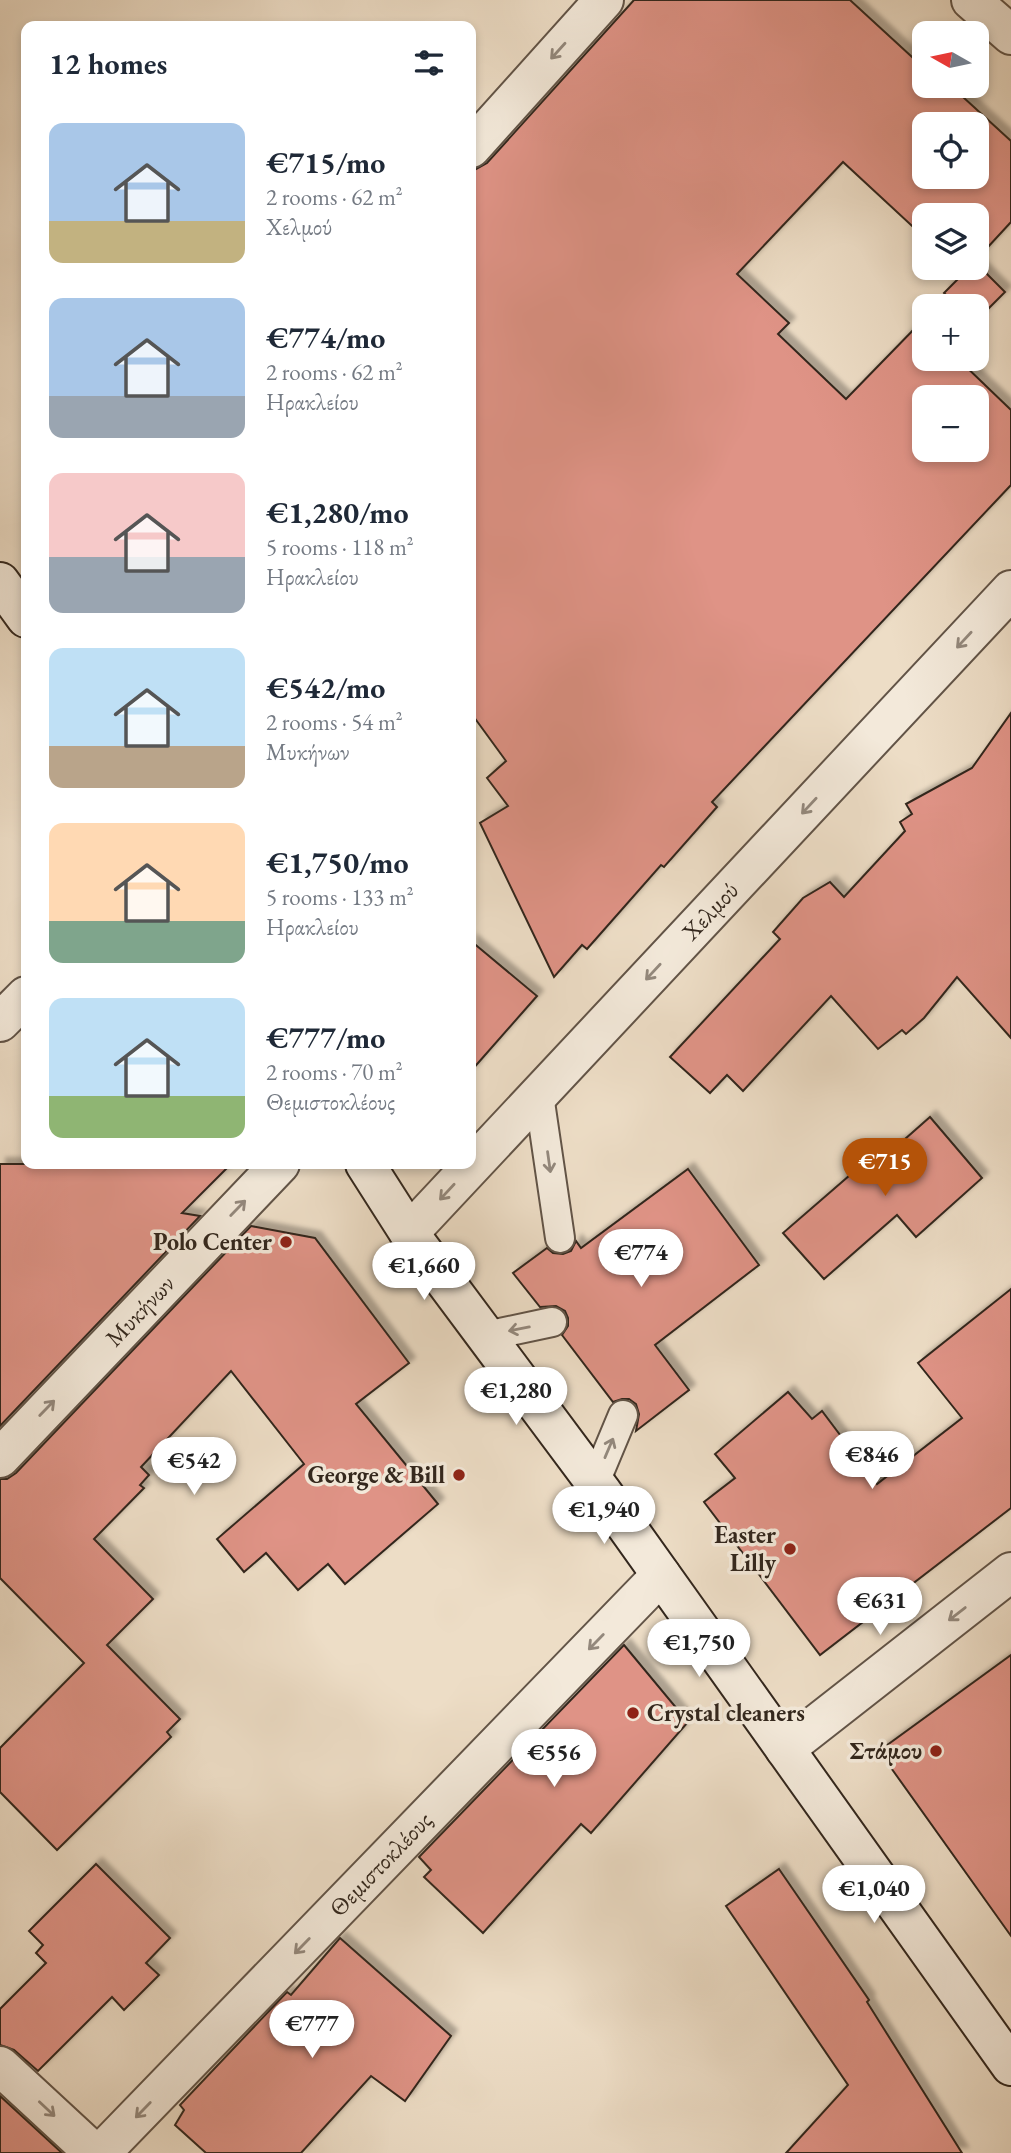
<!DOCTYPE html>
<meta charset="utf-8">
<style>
body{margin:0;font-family:"EB Garamond",serif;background:#f6f6f7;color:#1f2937;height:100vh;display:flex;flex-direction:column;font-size:26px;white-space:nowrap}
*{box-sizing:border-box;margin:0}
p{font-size:23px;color:#747a83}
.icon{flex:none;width:38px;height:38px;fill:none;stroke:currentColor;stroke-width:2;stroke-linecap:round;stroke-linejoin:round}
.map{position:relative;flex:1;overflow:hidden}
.drawer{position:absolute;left:21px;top:21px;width:455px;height:1148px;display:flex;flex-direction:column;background:#fff;border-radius:14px;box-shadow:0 4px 10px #0003}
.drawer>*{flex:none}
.needle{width:46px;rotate:279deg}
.controls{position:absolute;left:912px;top:21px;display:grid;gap:14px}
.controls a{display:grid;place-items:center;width:77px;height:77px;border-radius:14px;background:#fff;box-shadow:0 4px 10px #0003;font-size:35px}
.price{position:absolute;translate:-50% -60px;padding:0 16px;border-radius:24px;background:#fff;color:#222;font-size:23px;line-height:46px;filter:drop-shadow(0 2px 4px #0008)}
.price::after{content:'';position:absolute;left:50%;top:42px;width:21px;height:16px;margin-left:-10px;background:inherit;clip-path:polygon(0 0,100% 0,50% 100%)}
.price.active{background:#b45309;color:#fff}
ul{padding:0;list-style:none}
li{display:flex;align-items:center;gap:21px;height:175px;padding:0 28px}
li span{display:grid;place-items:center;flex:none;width:196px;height:140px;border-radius:14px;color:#555}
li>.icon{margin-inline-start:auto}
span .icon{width:84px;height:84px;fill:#fffc;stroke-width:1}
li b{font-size:30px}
h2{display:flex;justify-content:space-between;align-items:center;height:84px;padding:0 28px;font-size:30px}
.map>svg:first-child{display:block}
.building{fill:#df9386;stroke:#33271d;stroke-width:2;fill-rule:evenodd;filter:url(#shadow)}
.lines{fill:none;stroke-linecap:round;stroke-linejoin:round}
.service-casing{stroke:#625447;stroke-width:32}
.minor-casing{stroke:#625447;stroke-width:42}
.secondary-casing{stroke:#33271d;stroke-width:42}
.service{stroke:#f3e9da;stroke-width:28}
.minor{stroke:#f3e9da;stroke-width:38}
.secondary{stroke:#f3e9da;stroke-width:38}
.oneway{stroke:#93887c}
.poi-dot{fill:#8f2418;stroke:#f3e9da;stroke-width:2.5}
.labels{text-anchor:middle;stroke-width:7;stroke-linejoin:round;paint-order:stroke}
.street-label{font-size:24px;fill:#33271d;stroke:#f3e9da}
.poi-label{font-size:24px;font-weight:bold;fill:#33271d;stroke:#f3e9da;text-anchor:end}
</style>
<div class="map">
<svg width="1011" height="2153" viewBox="0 0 1011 2153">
<defs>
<filter id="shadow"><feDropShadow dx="6" dy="-6" stdDeviation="2" flood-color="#0004"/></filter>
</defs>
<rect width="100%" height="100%" fill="#edddc6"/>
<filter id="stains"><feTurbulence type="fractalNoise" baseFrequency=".00286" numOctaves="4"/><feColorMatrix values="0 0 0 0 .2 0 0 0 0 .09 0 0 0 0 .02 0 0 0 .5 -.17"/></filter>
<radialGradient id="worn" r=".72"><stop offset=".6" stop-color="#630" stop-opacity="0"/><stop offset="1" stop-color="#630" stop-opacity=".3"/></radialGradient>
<g class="building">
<path d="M 634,0 L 850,0 L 924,68 L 924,86 L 951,86 L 1011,141 L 1011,222 L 976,260 L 976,215 L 924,215 L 924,237 L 843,162 L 737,274 L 789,323 L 778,334 L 846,399 L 921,322 L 924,325 L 924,359 L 958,359 L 1011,410 L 1011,485 L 712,802 L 717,807 L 664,867 L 661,865 L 587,949 L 582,945 L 554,977 L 480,823 L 508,806 L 487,778 L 506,761 L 471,713 L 471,172 L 487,163 ZM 924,124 L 976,124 L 976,177 L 924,177 ZM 924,397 L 976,397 L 976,450 L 924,450 Z"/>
<path d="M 976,263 L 1005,292 L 976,321 L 976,306 L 958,306 L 944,293 L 969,268 L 976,268 Z"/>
<path d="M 1011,713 L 1011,1038 L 957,977 L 924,1018 L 906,1034 L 902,1030 L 878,1049 L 831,996 L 743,1091 L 727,1075 L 710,1093 L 670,1057 L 780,939 L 773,932 L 803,898 L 830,882 L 844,897 L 905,831 L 900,822 L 912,814 L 906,804 L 972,768 Z"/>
<path d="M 471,941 L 537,996 L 471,1071 Z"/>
<path d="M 930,1117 L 982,1178 L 916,1237 L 897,1215 L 824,1279 L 783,1233 L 857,1169 L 863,1176 Z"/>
<path d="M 0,1164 L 231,1164 L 182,1213 L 200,1216 L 0,1426 Z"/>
<path d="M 688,1169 L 759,1265 L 655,1345 L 689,1390 L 636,1431 L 639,1414 L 636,1404 L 629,1399 L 622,1399 L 613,1402 L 562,1335 L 568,1326 L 568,1318 L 565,1311 L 556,1306 L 540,1307 L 513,1273 L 547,1248 L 553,1253 L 563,1254 L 571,1251 L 576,1241 L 581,1248 Z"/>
<path d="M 251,1226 L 315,1238 L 409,1363 L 356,1404 L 438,1504 L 345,1584 L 328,1564 L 298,1590 L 266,1553 L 244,1572 L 217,1539 L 304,1464 L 231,1371 L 141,1467 L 149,1475 L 140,1485 L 144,1488 L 94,1539 L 153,1599 L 107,1645 L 180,1719 L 167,1732 L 171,1737 L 57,1850 L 0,1792 L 0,1748 L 84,1663 L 0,1578 L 0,1479 L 7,1479 L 16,1473 Z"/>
<path d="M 1011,1289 L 1011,1508 L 820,1655 L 704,1502 L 735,1478 L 715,1454 L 788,1392 L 812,1419 L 822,1411 L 877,1484 L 962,1418 L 918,1363 Z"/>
<path d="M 624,1645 L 688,1722 L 591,1833 L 581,1824 L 483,1933 L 424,1877 L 431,1870 L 419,1857 Z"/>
<path d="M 1011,1655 L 1011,1936 L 879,1751 Z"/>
<path d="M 96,1864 L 170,1938 L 146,1963 L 159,1975 L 124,2010 L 112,1997 L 38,2071 L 14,2050 L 0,2045 L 0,2009 L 46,1963 L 36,1953 L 43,1945 L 29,1931 Z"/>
<path d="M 779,1869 L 869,2000 L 867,2002 L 962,2153 L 786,2153 L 848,2085 L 726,1906 Z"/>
<path d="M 340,1938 L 451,2036 L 405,2101 L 371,2076 L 301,2153 L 206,2153 L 175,2125 L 184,2110 L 180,2105 L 287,1992 L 291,1995 Z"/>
<path d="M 0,2096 L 62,2153 L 0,2153 Z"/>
</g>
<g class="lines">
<defs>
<g id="service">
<path d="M 539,1095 L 560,1238"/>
<path d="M 486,1336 L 552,1322"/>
<path d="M 595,1482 L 623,1415"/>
</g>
<g id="minor">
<path d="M 971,0 L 1011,35"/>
<path d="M 471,148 L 604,0"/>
<path d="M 0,1022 L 26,996"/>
<path id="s1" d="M 409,1233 L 1011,590"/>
<path id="s2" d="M 0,1458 L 280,1164"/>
<path d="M 785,1749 L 1011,1572"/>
<path d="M 0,2066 L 94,2153"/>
<path id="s3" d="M 101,2153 L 661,1575"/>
</g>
<g id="secondary">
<path d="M 0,582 L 26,618"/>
<path d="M 365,1164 L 409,1233 L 602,1492 L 1011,2066"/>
</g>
</defs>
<use href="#service" class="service-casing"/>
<use href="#minor" class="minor-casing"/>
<use href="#secondary" class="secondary-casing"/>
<use href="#service" class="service"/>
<use href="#minor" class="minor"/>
<use href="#secondary" class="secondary"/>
</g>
<defs><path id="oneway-shaft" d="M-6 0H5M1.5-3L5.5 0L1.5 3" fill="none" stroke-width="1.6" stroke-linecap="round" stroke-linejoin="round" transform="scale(1.75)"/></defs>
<g class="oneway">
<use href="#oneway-shaft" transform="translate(558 51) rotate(132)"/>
<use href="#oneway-shaft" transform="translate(964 640) rotate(133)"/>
<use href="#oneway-shaft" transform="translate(809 806) rotate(133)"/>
<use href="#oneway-shaft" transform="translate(653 972) rotate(133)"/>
<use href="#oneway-shaft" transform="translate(549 1162) rotate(82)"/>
<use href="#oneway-shaft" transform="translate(447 1192) rotate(133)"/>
<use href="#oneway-shaft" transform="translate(238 1208) rotate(-46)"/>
<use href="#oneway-shaft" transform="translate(519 1329) rotate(169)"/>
<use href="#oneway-shaft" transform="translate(47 1408) rotate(-46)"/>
<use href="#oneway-shaft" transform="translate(609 1448) rotate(-67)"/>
<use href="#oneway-shaft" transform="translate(957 1614) rotate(142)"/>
<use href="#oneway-shaft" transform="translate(596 1642) rotate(134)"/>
<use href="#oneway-shaft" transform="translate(302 1946) rotate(134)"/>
<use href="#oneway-shaft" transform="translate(47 2109) rotate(43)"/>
<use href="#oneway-shaft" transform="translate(143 2110) rotate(134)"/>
</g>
<g class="poi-dot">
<circle cx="286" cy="1242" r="7"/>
<circle cx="459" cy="1475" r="7"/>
<circle cx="790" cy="1549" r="7"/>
<circle cx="633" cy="1713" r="7"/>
<circle cx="936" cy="1751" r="7"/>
</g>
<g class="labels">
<g class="street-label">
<text dy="8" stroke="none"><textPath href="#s1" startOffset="441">Χελμού</textPath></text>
<text dy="8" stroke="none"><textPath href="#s2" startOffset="203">Μυκήνων</textPath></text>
<text dy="8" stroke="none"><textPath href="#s3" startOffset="402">Θεμιστοκλέους</textPath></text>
</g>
<g class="poi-label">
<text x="272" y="1250">Polo Center</text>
<text x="445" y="1483">George &amp; Bill</text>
<text x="776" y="1543">Easter<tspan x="776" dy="28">Lilly</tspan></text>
<text x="647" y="1721" text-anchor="start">Crystal cleaners</text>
<text x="922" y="1759">Στάμου</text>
</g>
</g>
<rect width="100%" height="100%" filter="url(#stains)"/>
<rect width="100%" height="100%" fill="url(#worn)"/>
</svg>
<div class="controls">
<a><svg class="needle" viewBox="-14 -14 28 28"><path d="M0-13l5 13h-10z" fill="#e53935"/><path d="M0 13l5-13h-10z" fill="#747a83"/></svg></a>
<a><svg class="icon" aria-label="locate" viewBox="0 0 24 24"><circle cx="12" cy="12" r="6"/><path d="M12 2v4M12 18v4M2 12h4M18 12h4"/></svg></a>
<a><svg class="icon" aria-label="layers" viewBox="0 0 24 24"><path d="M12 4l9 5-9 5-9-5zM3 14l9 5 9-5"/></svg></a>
<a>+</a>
<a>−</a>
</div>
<b class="price active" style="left:885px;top:1198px">€715</b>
<b class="price" style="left:641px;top:1289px">€774</b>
<b class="price" style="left:424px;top:1302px">€1,660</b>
<b class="price" style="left:516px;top:1427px">€1,280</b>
<b class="price" style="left:872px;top:1491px">€846</b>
<b class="price" style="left:194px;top:1497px">€542</b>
<b class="price" style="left:604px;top:1546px">€1,940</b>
<b class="price" style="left:880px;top:1637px">€631</b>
<b class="price" style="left:699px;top:1679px">€1,750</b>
<b class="price" style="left:554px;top:1789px">€556</b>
<b class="price" style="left:874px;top:1925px">€1,040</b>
<b class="price" style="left:312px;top:2060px">€777</b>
<section class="drawer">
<h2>12 homes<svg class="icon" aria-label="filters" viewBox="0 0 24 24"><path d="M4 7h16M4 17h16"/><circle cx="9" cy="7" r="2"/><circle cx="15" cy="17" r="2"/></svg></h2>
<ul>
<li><span style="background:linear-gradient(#a9c7e8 70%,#c2b280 0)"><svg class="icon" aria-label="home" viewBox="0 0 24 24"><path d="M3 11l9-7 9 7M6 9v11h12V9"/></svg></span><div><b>€715/mo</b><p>2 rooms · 62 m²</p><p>Χελμού</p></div></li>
<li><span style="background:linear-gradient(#a9c7e8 70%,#9aa5b1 0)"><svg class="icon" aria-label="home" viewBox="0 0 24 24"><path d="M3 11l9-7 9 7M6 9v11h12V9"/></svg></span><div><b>€774/mo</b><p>2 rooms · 62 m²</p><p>Ηρακλείου</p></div></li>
<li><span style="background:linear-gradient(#f6c9c9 60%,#9aa5b1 0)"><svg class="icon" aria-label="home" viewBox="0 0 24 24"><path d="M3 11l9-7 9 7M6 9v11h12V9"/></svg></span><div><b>€1,280/mo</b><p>5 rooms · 118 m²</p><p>Ηρακλείου</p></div></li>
<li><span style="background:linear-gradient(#bfe0f5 70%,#b9a48a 0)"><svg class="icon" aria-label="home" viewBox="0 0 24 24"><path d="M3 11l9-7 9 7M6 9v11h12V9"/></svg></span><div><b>€542/mo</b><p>2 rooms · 54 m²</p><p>Μυκήνων</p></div></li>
<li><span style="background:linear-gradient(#ffd9b3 70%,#7fa58c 0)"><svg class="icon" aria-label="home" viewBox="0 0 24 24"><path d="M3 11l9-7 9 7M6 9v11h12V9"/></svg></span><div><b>€1,750/mo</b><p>5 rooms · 133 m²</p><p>Ηρακλείου</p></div></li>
<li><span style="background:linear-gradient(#bfe0f5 70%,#8fb573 0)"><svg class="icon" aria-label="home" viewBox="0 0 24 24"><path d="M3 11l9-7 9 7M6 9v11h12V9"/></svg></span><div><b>€777/mo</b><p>2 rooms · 70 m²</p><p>Θεμιστοκλέους</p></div></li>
</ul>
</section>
</div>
